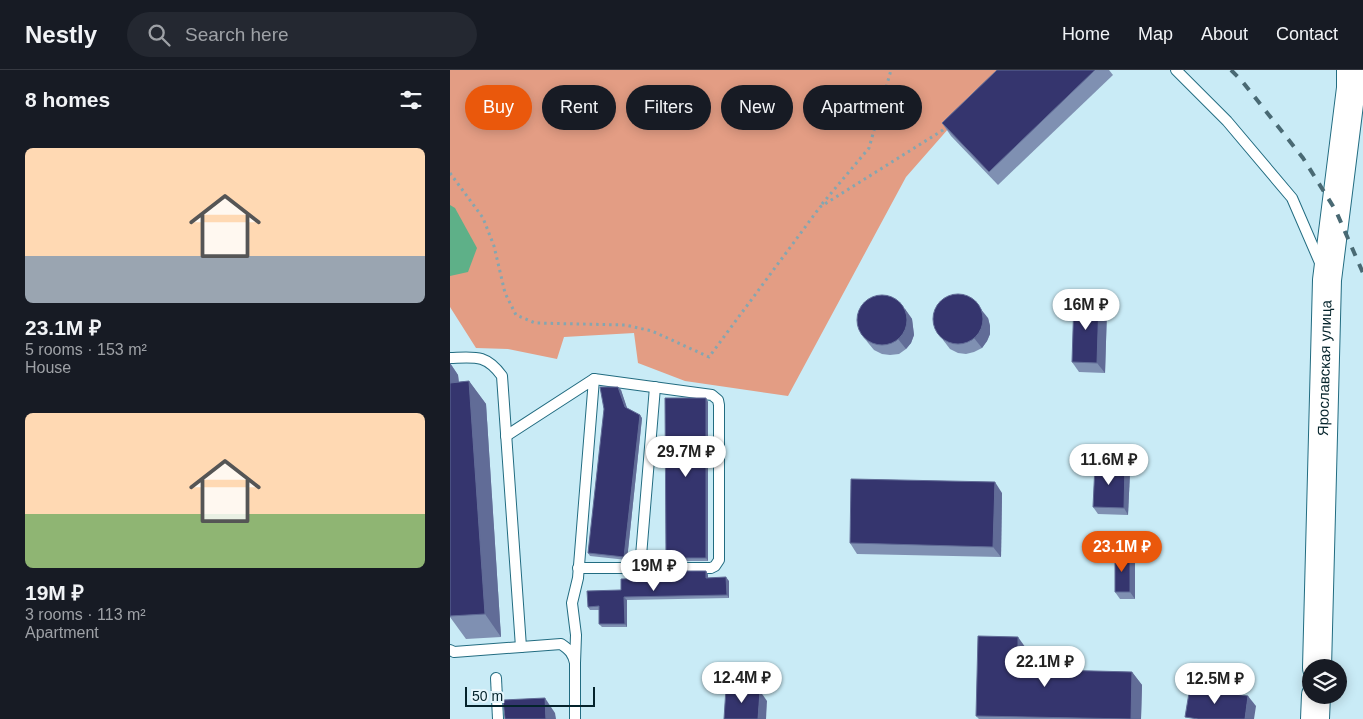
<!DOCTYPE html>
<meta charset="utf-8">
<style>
body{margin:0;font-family:Arial,sans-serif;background:#242831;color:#f1f3f6;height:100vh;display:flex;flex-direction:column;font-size:19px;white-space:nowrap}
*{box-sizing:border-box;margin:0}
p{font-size:16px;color:#9ea1a6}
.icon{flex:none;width:28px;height:28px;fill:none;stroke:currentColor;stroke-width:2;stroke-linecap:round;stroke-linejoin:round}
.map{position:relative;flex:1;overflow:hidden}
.details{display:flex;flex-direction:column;background:#171b24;width:450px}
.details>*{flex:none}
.top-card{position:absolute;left:15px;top:15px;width:475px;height:45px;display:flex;gap:10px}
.fabs{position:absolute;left:852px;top:589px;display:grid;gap:10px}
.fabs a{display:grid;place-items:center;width:45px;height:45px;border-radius:50%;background:#171b24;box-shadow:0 2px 12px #0003;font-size:25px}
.scale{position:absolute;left:15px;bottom:12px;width:130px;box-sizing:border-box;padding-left:5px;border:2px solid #04232b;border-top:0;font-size:14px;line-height:18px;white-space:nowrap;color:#04232b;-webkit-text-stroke:4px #e4f5fb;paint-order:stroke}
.price{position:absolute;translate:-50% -42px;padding:0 11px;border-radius:18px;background:#fff;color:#222;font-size:16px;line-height:32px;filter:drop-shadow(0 1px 2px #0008)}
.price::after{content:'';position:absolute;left:50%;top:30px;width:15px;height:11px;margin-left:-8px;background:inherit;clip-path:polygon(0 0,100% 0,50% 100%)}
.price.on{background:#ea580c;color:#fff}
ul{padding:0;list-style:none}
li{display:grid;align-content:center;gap:10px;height:265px;padding:0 25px}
li span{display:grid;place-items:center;height:155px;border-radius:8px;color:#555}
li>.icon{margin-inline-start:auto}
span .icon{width:90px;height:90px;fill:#fffc;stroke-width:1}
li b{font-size:21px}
h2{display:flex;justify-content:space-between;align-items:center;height:60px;padding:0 25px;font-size:21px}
.chip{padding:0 18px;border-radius:22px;background:#171b24;box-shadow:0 2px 12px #0003;font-size:18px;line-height:45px}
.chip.on{background:#ea580c;color:#fff}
header{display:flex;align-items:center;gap:30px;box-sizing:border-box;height:70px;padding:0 25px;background:#171b24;border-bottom:1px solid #363941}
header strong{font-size:24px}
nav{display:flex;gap:28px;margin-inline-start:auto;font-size:18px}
.search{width:350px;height:45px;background:#242831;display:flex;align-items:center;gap:12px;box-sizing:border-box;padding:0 18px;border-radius:28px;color:#9ea1a6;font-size:19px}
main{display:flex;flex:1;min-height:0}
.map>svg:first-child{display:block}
.green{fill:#e39d84}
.water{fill:#5eb088}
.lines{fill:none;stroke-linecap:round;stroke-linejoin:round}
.lane-casing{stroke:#226c81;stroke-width:12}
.secondary-casing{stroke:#226c81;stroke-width:30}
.path{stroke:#85a6b0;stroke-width:3;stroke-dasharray:2.5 4;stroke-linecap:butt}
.lane{stroke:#fff;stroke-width:10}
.secondary{stroke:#fff;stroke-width:28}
.rail{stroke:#496973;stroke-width:4;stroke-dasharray:9 9;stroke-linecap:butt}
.wall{fill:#7f90b2}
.shaded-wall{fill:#616c97}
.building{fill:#35356e;stroke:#616c97}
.labels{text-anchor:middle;stroke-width:5;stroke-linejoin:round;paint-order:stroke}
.street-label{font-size:15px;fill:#04232b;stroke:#e4f5fb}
</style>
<header>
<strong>Nestly</strong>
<div class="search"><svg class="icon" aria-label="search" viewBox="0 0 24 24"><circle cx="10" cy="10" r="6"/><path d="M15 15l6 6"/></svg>Search here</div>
<nav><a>Home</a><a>Map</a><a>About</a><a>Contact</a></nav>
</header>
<main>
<section class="details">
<h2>8 homes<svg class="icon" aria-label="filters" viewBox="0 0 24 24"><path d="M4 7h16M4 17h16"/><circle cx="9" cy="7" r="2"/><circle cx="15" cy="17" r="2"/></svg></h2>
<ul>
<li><span style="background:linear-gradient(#ffd9b3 70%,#9aa5b1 0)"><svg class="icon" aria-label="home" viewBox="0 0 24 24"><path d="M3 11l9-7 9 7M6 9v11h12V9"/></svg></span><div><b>23.1M ₽</b><p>5 rooms · 153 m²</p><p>House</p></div></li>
<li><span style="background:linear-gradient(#ffd9b3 65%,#8fb573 0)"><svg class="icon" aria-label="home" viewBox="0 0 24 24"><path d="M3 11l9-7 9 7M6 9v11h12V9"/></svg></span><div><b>19M ₽</b><p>3 rooms · 113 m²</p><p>Apartment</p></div></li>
</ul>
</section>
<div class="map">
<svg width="913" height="649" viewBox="0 0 913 649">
<rect width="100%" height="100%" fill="#c9ebf6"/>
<path class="green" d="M 0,0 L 550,0 L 456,107 L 338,326 L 235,311 L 188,293 L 184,263 L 114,267 L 107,289 L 58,279 L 26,278 L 0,237 Z"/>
<path class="water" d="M 0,135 L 5,138 L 27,178 L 18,202 L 0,206 Z"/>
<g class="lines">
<defs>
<g id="lane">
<path d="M 726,0 L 777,51 L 842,128 L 871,195"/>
<path d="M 0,288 C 25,287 36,284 52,306 L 71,577"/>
<path d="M 56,366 L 144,309 L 128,508 L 122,533 L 126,565 L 125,593"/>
<path d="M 128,498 L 261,498 L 265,496 L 269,490 L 269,335 L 268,330 L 262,325 L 144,309"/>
<path d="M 190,498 L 205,317"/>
<path d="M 0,580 L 4,582 L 111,574 C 120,580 123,584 125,593 L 125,649"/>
<path d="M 46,608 L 48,649"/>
</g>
<g id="secondary">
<path id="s1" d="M 867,598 L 877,210 L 901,18 L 901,0"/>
<path d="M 865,649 L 866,625"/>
</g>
</defs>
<use href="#lane" class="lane-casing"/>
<use href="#secondary" class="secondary-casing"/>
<g class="path">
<path d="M 0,103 L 33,148 L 44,176 L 55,223 L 66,245 L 85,253 L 175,255 L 202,261 L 259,287 L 370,137 L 493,60 L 498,56"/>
<path d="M 372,134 L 419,78 L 441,0"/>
</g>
<use href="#lane" class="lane"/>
<use href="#secondary" class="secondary"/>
<path class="rail" d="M 781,0 L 792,11 L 853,88 L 886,141 L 913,203"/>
</g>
<g class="wall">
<path d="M 547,0 L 659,0 L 663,5 L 548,115 L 501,66 L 492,53 Z"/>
<path d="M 649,230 L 657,240 L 655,303 L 629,302 L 622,292 Z"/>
<path d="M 455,239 L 462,249 L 464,265 L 461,273 L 456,279 L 449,284 L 440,285 L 432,284 L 424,280 L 419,274 L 411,264 Z"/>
<path d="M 538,248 L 540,256 L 540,264 L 537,271 L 532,278 L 524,282 L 516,284 L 508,283 L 500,279 L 487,262 Z"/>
<path d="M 0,293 L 8,305 L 9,312 L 19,311 L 36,334 L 51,567 L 16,569 L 0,547 Z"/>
<path d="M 168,317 L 171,320 L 177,338 L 192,348 L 177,490 L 140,486 L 138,483 Z"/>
<path d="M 256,328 L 258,332 L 258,491 L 218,491 L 216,488 Z"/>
<path d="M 680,402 L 678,445 L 648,444 L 643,437 Z"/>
<path d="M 552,423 L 551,487 L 407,484 L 400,473 Z"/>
<path d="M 685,492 L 685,529 L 670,529 L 665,522 Z"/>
<path d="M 256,501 L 258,505 L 258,508 L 279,511 L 279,528 L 177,530 L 177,557 L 152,557 L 149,554 L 149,540 L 140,540 L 138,537 L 171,520 L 216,508 Z"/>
<path d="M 578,581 L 577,600 L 682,602 L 692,615 L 691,649 L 529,649 L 526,646 Z"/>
</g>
<g class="shaded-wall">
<path d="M 649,230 L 657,240 L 655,303 L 647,293 Z"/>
<path d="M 530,238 L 538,248 L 540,256 L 540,264 L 537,271 L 532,278 L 524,268 Z"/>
<path d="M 455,239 L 462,249 L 464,265 L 461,273 L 456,279 L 448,269 Z"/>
<path d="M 0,293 L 8,305 L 11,336 L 0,321 Z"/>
<path d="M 19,311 L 36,334 L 51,567 L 35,544 Z"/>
<path d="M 168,317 L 171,320 L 178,341 L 175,337 Z"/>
<path d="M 256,328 L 258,332 L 258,491 L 256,488 Z"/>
<path d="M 190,345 L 192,348 L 177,490 L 174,487 Z"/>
<path d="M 675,395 L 680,402 L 678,445 L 674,438 Z"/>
<path d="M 545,412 L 552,423 L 551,487 L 543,477 Z"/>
<path d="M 680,485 L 685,492 L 685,529 L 680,522 Z"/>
<path d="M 256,501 L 258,505 L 258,511 L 256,508 Z"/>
<path d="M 276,507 L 279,511 L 279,528 L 277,525 Z"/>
<path d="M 174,527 L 177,530 L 177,557 L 175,554 Z"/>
<path d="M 568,567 L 578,581 L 577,613 L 568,599 Z"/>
<path d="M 682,602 L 692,615 L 691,649 L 681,649 Z"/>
<path d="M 310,621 L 317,631 L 316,649 L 308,649 Z"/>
<path d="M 798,626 L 806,636 L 804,649 L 795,649 Z"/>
<path d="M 95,628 L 105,643 L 106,649 L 96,649 Z"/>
</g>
<g class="building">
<path d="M 547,0 L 645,0 L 539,102 L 492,53 Z"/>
<circle cx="508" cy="249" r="25"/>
<circle cx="432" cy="250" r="25"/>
<path d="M 624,229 L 649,230 L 647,293 L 622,292 Z"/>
<path d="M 19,311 L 35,544 L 0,546 L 0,313 Z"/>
<path d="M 150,317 L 168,317 L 175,337 L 190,345 L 174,487 L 138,483 L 154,339 Z"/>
<path d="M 215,328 L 256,328 L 256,488 L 216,488 Z"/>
<path d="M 645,395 L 675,395 L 674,438 L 643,437 Z"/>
<path d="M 401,409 L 545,412 L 543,477 L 400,473 Z"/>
<path d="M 665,484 L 680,485 L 680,522 L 665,522 Z"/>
<path d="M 216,501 L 256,501 L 256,508 L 276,507 L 277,525 L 174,527 L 175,554 L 149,554 L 149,536 L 138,537 L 137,521 L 171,520 L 171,509 L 216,508 Z"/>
<path d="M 528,566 L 568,567 L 568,599 L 682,602 L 681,649 L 526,646 Z"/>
<path d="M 740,617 L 798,626 L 795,649 L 748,649 L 735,647 Z"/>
<path d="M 276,618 L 310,621 L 308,649 L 274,649 Z"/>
<path d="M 95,628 L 96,649 L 55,649 L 53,630 Z"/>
</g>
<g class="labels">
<g class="street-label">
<text dy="5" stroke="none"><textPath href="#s1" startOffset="300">Ярославская улица</textPath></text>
</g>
</g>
</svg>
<div class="fabs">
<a><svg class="icon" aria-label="layers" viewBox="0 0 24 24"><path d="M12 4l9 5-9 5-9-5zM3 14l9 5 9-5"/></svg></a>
</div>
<div class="scale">50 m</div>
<b class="price" style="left:636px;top:261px">16M ₽</b>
<b class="price" style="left:236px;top:408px">29.7M ₽</b>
<b class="price" style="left:659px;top:416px">11.6M ₽</b>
<b class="price on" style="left:672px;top:503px">23.1M ₽</b>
<b class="price" style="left:204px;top:522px">19M ₽</b>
<b class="price" style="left:595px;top:618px">22.1M ₽</b>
<b class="price" style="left:292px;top:634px">12.4M ₽</b>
<b class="price" style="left:765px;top:635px">12.5M ₽</b>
<div class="top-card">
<a class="chip on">Buy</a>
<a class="chip">Rent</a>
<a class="chip">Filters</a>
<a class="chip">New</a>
<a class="chip">Apartment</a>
</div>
</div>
</main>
